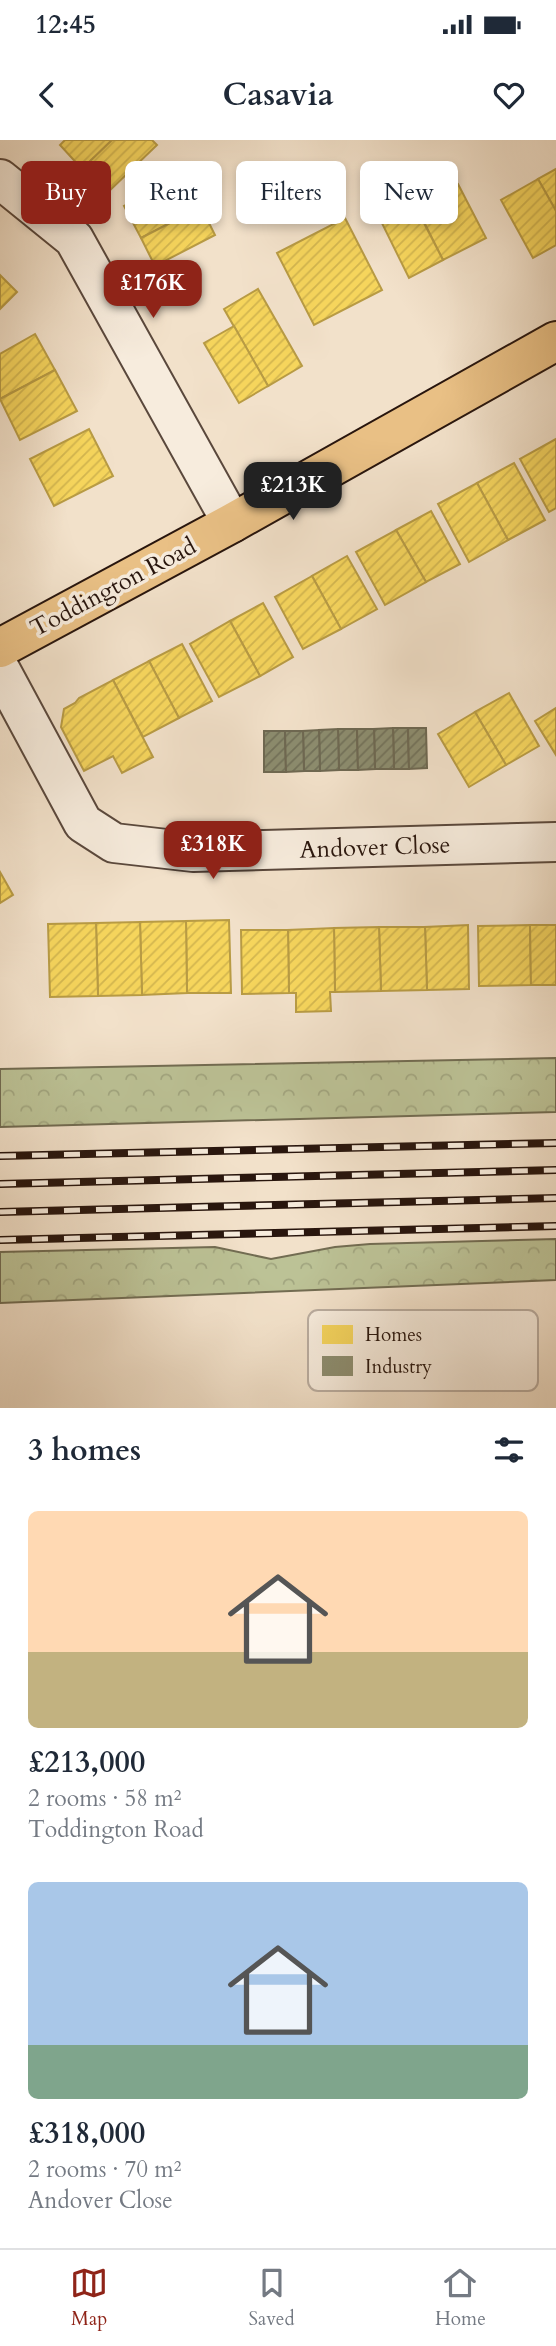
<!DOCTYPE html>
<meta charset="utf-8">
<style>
body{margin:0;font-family:Cardo,serif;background:#f2f2f3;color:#1f2937;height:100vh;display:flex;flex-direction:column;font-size:26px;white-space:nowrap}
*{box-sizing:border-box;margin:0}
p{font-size:23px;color:#747a83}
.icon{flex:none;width:38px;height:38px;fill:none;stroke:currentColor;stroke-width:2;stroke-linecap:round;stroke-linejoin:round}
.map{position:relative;height:1268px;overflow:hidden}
.panel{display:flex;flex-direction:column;background:#fff;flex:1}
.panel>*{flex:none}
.guide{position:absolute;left:21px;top:21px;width:514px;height:63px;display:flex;gap:14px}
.price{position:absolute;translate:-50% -60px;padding:0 16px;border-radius:14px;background:#8f2418;color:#fff;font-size:23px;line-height:46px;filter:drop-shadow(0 2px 4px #0008)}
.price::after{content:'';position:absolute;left:50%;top:42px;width:21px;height:16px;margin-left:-10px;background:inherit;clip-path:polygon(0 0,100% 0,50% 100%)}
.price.active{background:#222;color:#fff}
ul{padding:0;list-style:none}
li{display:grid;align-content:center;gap:14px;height:371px;padding:0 28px}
li span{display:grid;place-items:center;height:217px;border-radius:10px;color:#555}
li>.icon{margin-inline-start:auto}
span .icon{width:126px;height:126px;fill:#fffc;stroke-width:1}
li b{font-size:30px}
h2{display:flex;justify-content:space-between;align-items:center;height:84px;padding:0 28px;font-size:30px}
.pill{padding:0 24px;border-radius:10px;background:#fff;box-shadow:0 4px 10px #0003;font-size:24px;line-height:63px}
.pill.active{background:#8f2418;color:#fff}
.status{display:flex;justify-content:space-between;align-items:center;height:49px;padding:0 35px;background:#fff;direction:ltr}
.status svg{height:19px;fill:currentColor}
header{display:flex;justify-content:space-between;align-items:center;height:91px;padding:0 28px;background:#fff;font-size:32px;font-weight:600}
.menu{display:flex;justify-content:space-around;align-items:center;height:98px;border-top:2px solid #e0e1e3;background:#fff;font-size:19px;color:#747a83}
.menu a{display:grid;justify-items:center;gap:4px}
.menu .active{color:#8f2418}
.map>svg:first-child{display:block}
.forest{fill:url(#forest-crowns);stroke:#726c52;stroke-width:2}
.homes{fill:url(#homes-hatch);stroke:#b89b44;stroke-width:2}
.industry{fill:url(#industry-hatch);stroke:#6e6851;stroke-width:2}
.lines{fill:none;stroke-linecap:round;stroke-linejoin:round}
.minor-casing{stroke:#5a483c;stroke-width:42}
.major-casing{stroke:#28150d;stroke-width:42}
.minor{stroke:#f7ecdd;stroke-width:38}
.major{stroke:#e9c085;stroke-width:38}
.rail-casing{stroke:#28150d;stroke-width:8}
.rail{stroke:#f7ecdd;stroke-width:5;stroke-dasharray:16;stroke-linecap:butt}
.labels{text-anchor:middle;stroke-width:7;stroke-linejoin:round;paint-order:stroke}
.street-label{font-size:24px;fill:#28150d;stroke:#f7ecdd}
.key{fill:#f7ecdd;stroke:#b9ac9f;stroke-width:2}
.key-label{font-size:19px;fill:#28150d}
</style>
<div class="status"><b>12:45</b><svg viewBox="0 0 49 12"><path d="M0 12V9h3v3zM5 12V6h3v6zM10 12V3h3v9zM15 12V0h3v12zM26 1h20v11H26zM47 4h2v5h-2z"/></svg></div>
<header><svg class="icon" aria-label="back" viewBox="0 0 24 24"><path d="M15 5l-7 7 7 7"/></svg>Casavia<svg class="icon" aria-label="heart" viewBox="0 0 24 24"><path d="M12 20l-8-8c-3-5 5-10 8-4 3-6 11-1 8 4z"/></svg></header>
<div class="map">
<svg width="556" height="1268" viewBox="0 0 556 1268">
<defs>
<pattern id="forest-crowns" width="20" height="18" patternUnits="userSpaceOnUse" patternTransform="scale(1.75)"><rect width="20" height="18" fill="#bcc296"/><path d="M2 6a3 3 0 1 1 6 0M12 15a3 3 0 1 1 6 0" fill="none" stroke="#a2a680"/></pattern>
<pattern id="homes-hatch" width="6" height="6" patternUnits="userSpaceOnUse" patternTransform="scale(1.75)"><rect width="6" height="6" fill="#f6d55c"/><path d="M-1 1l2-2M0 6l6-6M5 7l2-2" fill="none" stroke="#d3b64f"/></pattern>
<pattern id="industry-hatch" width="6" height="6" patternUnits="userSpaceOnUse" patternTransform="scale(1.75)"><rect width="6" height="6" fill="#8c8c6e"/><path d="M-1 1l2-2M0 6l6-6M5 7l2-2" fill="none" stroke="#727159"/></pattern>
</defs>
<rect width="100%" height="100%" fill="#f2e1ca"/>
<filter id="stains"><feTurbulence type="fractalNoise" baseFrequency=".00286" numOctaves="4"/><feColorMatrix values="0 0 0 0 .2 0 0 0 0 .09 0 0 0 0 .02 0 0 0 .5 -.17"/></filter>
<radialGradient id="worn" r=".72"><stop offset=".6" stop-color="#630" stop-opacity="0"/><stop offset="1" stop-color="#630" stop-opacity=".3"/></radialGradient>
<g class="forest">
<path d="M 556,918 L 556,972 L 0,987 L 0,929 Z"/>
<path d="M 556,1099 L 556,1140 L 0,1163 L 0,1112 L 215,1107 L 271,1119 L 335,1107 L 370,1104 Z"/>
</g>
<g class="homes">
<path d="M 65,0 L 112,0 L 82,29 L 60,5 Z"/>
<path d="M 112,0 L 152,0 L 157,5 L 106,54 L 82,29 Z"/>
<path d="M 556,29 L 556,71 L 538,39 Z"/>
<path d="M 185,35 L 201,67 L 141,98 L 124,66 Z"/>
<path d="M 538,39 L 556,71 L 556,105 L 533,118 L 501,60 Z"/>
<path d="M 458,44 L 486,98 L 443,120 L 416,66 Z"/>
<path d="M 408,52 L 443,120 L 409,138 L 375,69 Z"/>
<path d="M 201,67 L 215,95 L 155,126 L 141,98 Z"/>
<path d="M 345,78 L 382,150 L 314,185 L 277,113 Z"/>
<path d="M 0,135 L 17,152 L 0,169 Z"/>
<path d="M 258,149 L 302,226 L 268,246 L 224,169 Z"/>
<path d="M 234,186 L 268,246 L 239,263 L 204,203 Z"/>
<path d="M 35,194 L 55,230 L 0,259 L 0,214 Z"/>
<path d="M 55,230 L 77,271 L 20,300 L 0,259 Z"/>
<path d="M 89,289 L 113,336 L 54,366 L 30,319 Z"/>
<path d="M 556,299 L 556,368 L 549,372 L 520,319 Z"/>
<path d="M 514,323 L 545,380 L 508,400 L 477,343 Z"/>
<path d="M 477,343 L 508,400 L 469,422 L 438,364 Z"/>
<path d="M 431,371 L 460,424 L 426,442 L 396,390 Z"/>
<path d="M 396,390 L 426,442 L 385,465 L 356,412 Z"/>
<path d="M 347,416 L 377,469 L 341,489 L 312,436 Z"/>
<path d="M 312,436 L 341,489 L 303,509 L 275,457 Z"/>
<path d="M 263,463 L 293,517 L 260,536 L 230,481 Z"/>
<path d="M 230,481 L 260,536 L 219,557 L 190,504 Z"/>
<path d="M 182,504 L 212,561 L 179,578 L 149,521 Z"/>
<path d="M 149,521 L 179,578 L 143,597 L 113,540 Z"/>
<path d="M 113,540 L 153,617 L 122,633 L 113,616 L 84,631 L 61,587 L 64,569 L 75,563 L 79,558 Z"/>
<path d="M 509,553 L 539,606 L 506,625 L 475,572 Z"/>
<path d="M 556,568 L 556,615 L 535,581 Z"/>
<path d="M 475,572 L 506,625 L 469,647 L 438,594 Z"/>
<path d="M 0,732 L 13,755 L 0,763 Z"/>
<path d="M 229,780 L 231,853 L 187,853 L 186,781 Z"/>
<path d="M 186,781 L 187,853 L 142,855 L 140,782 Z"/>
<path d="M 140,782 L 142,855 L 98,856 L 96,783 Z"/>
<path d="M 96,783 L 98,856 L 50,857 L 48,784 Z"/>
<path d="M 468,785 L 469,849 L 427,850 L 425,787 Z"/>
<path d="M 530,785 L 531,845 L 479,846 L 478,786 Z"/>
<path d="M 530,785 L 556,785 L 556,845 L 531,845 Z"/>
<path d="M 379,787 L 425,787 L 427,850 L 381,851 Z"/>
<path d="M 379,787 L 381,851 L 335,852 L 334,788 Z"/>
<path d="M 334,788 L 335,852 L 330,852 L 331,871 L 296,872 L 296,853 L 289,853 L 288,790 Z"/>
<path d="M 241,790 L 288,790 L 289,853 L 242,854 Z"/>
</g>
<g class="industry">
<path d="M 393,588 L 408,588 L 409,629 L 394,629 Z"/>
<path d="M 393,588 L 394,629 L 375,629 L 374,589 Z"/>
<path d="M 408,588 L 426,588 L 427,628 L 409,629 Z"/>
<path d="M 338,589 L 357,589 L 358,630 L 339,630 Z"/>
<path d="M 338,589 L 339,630 L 320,631 L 319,590 Z"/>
<path d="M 357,589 L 374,589 L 375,629 L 358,630 Z"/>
<path d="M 319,590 L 320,631 L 304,631 L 303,591 Z"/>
<path d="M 264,591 L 285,591 L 286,632 L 264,632 Z"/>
<path d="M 285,591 L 303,591 L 304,631 L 286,632 Z"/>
</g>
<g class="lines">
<defs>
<g id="minor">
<path d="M 0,39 L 74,99 L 232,383"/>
<path d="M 0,529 L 83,683 L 114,703 L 193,712 L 556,702"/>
</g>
<path id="major" d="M 0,508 L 232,383 L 556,201"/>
</defs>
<use href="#minor" class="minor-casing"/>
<use href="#major" class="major-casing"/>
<use href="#minor" class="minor"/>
<use href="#major" class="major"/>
<defs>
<g id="rail">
<path d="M 0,1016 L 556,1003"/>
<path d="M 0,1044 L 556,1030"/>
<path d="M 0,1072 L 556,1058"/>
<path d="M 0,1100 L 556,1086"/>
</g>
</defs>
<use href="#rail" class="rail-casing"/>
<use href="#rail" class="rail"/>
</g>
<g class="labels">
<g class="street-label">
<text transform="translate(113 447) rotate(-28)" y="8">Toddington Road</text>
<text transform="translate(375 707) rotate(-2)" y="8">Andover Close</text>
</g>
</g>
<rect x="308" y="1170" width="230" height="81" rx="10" class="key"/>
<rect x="322" y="1185" width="31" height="19" fill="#f6d55c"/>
<rect x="322" y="1216" width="31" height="20" fill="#8c8c6e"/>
<g class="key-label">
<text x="365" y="1201">Homes</text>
<text x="365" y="1233">Industry</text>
</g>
<rect width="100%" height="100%" filter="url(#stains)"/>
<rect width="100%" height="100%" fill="url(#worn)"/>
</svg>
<b class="price" style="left:153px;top:180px">£176K</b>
<b class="price active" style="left:293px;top:382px">£213K</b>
<b class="price" style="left:213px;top:741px">£318K</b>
<div class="guide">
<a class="pill active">Buy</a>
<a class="pill">Rent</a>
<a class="pill">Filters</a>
<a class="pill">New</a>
</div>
</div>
<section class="panel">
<h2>3 homes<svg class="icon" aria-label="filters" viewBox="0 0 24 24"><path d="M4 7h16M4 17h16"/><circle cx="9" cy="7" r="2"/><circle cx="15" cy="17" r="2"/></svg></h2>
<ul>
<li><span style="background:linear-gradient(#ffd9b3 65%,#c2b280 0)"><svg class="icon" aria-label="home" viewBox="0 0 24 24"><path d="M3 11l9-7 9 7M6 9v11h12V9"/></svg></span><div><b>£213,000</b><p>2 rooms · 58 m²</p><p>Toddington Road</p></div></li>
<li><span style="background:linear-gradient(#a9c7e8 75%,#7fa58c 0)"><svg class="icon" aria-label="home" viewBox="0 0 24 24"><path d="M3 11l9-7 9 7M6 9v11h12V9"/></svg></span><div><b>£318,000</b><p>2 rooms · 70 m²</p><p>Andover Close</p></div></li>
</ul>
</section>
<nav class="menu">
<a class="active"><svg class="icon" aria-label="map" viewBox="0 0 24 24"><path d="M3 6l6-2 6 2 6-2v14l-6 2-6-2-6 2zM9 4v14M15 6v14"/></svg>Map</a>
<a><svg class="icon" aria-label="saved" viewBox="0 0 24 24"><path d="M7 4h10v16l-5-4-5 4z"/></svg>Saved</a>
<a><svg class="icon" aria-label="home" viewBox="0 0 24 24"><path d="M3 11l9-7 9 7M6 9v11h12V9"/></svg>Home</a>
</nav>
